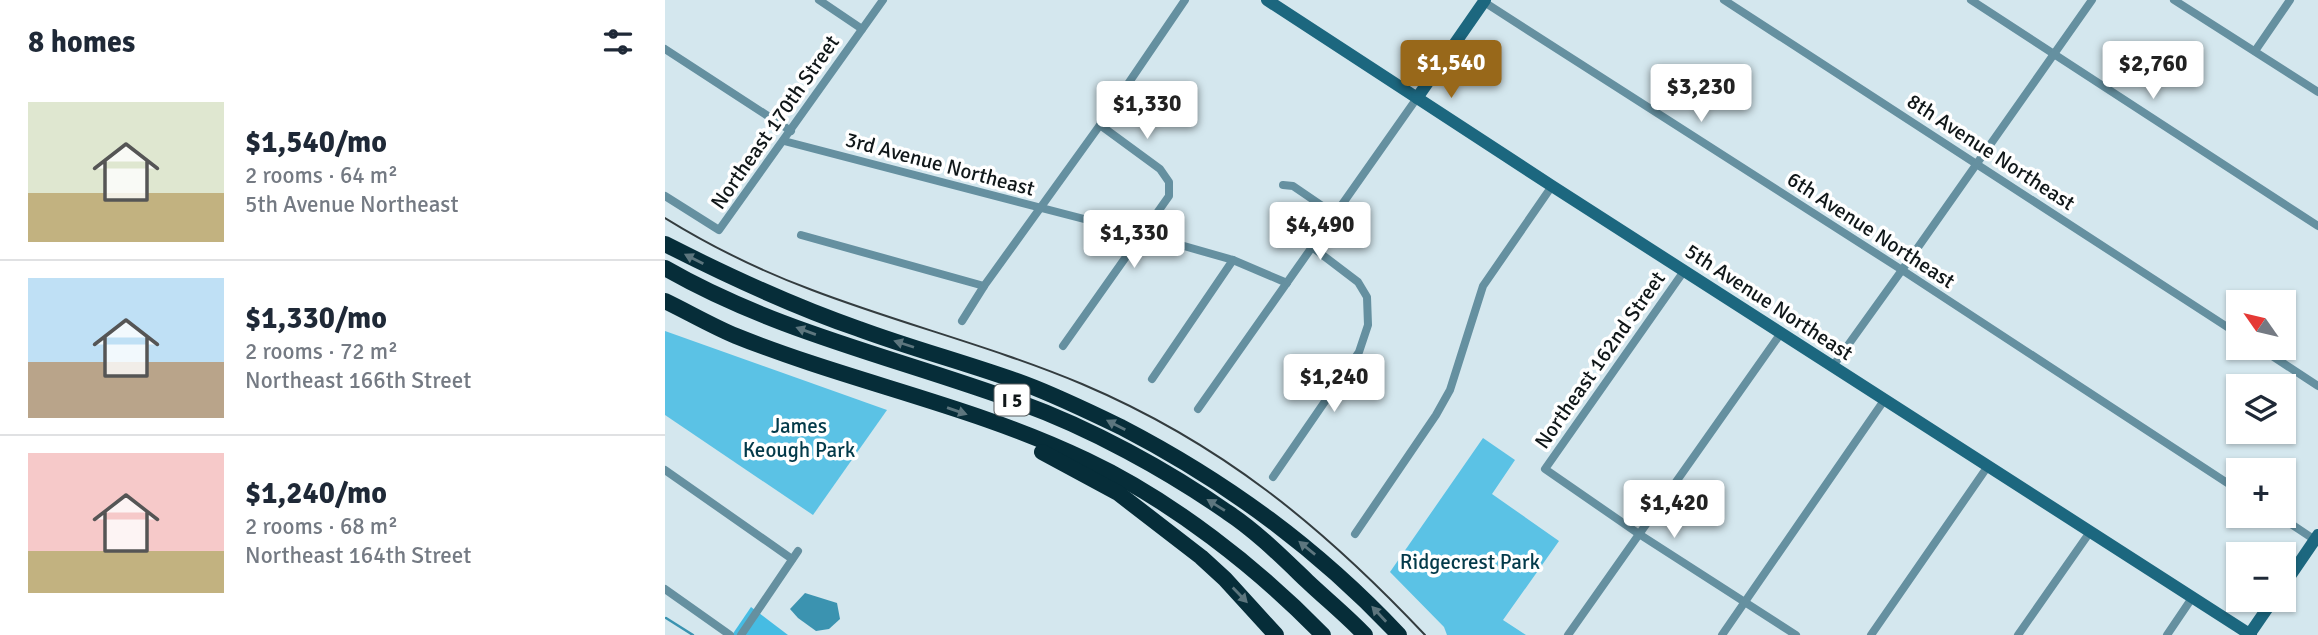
<!DOCTYPE html>
<meta charset="utf-8">
<style>
body{margin:0;font-family:Signika,sans-serif;background:#f2f2f3;color:#1f2937;height:100vh;display:flex;flex-direction:column;font-size:26px;white-space:nowrap}
*{box-sizing:border-box;margin:0}
p{font-size:23px;color:#747a83}
.icon{flex:none;width:38px;height:38px;fill:none;stroke:currentColor;stroke-width:2;stroke-linecap:round;stroke-linejoin:round}
.map{position:relative;flex:1;overflow:hidden}
.sheet{display:flex;flex-direction:column;background:#fff;width:665px}
.sheet>*{flex:none}
.needle{width:46px;rotate:304deg}
.controls{position:absolute;left:1561px;top:290px;display:grid;gap:14px}
.controls a{display:grid;place-items:center;width:70px;height:70px;border-radius:0px;background:#fff;box-shadow:0 2px 5px #0004;font-size:35px}
.price{position:absolute;translate:-50% -60px;padding:0 16px;border-radius:7px;background:#fff;color:#222;font-size:23px;line-height:46px;filter:drop-shadow(0 2px 4px #0008)}
.price::after{content:'';position:absolute;left:50%;top:42px;width:21px;height:16px;margin-left:-10px;background:inherit;clip-path:polygon(0 0,100% 0,50% 100%)}
.price.active{background:#98681a;color:#fff}
ul{padding:0;list-style:none}
li{display:flex;align-items:center;gap:21px;height:175px;padding:0 28px}
li+li{border-top:2px solid #e0e1e3}
li span{display:grid;place-items:center;flex:none;width:196px;height:140px;border-radius:0px;color:#555}
li>.icon{margin-inline-start:auto}
span .icon{width:84px;height:84px;fill:#fffc;stroke-width:1}
li b{font-size:30px}
h2{display:flex;justify-content:space-between;align-items:center;height:84px;padding:0 28px;font-size:30px}
main{display:flex;flex:1;min-height:0}
.map>svg:first-child{display:block}
.green{fill:#5bc2e5}
.forest{fill:#46bce3}
.water{fill:#3b93b0}
.lines{fill:none;stroke-linecap:round;stroke-linejoin:round}
.stream{stroke:#3b93b0;stroke-width:2.5}
.street{stroke:#6590a0;stroke-width:8}
.secondary{stroke:#1c677f;stroke-width:12}
.highway{stroke:#062d39;stroke-width:16}
.tram{stroke:#333c3f;stroke-width:2}
.oneway{fill:#5d767e}
.labels{text-anchor:middle;stroke-width:7;stroke-linejoin:round;paint-order:stroke}
.shield{fill:#fff;stroke:#585d5e;stroke-width:2}
.shield-label{font-size:19px;font-weight:bold;fill:#101719}
.street-label{font-size:21px;fill:#101719;stroke:#fff}
.park-label{font-size:21px;fill:#033a4a;stroke:#fff}
</style>
<main>
<section class="sheet">
<h2>8 homes<svg class="icon" aria-label="filters" viewBox="0 0 24 24"><path d="M4 7h16M4 17h16"/><circle cx="9" cy="7" r="2"/><circle cx="15" cy="17" r="2"/></svg></h2>
<ul>
<li><span style="background:linear-gradient(#dfe7d0 65%,#c2b280 0)"><svg class="icon" aria-label="home" viewBox="0 0 24 24"><path d="M3 11l9-7 9 7M6 9v11h12V9"/></svg></span><div><b>$1,540/mo</b><p>2 rooms · 64 m²</p><p>5th Avenue Northeast</p></div></li>
<li><span style="background:linear-gradient(#bfe0f5 60%,#b9a48a 0)"><svg class="icon" aria-label="home" viewBox="0 0 24 24"><path d="M3 11l9-7 9 7M6 9v11h12V9"/></svg></span><div><b>$1,330/mo</b><p>2 rooms · 72 m²</p><p>Northeast 166th Street</p></div></li>
<li><span style="background:linear-gradient(#f6c9c9 70%,#c2b280 0)"><svg class="icon" aria-label="home" viewBox="0 0 24 24"><path d="M3 11l9-7 9 7M6 9v11h12V9"/></svg></span><div><b>$1,240/mo</b><p>2 rooms · 68 m²</p><p>Northeast 164th Street</p></div></li>
</ul>
</section>
<div class="map">
<svg width="1653" height="635" viewBox="0 0 1653 635">
<rect width="100%" height="100%" fill="#d4e7ee"/>
<g class="green">
<path d="M 0,331 L 222,410 L 148,515 L 0,415 Z"/>
<path d="M 818,438 L 850,460 L 827,494 L 894,541 L 838,620 L 861,635 L 782,635 L 779,627 L 725,572 Z"/>
</g>
<path class="forest" d="M 86,607 L 123,635 L 67,635 Z"/>
<path class="water" d="M 140,593 L 172,603 L 175,619 L 164,629 L 151,631 L 133,618 L 125,609 Z"/>
<g class="lines">
<path class="stream" d="M 1,618 L 28,635"/>
<g class="street">
<path d="M 154,0 L 197,29"/>
<path d="M 1059,0 L 1573,334"/>
<path d="M 1306,0 L 1653,226"/>
<path d="M 1509,0 L 1653,92"/>
<path d="M 819,2 L 1237,270 L 1573,490"/>
<path d="M 0,49 L 126,131"/>
<path d="M 1590,51 L 1625,0"/>
<path d="M 119,141 L 477,234 L 568,260 L 622,283"/>
<path d="M 618,185 L 628,186 L 669,214"/>
<path d="M 0,196 L 54,230 L 218,0"/>
<path d="M 136,235 L 319,286"/>
<path d="M 1019,271 L 880,469 L 974,534 L 1131,635"/>
<path d="M 297,321 L 319,286 L 435,125 L 520,0"/>
<path d="M 398,346 L 504,196 L 504,182 L 495,169 L 435,125"/>
<path d="M 1595,348 L 1653,386"/>
<path d="M 1168,366 L 1237,270 L 1427,0"/>
<path d="M 487,379 L 568,260"/>
<path d="M 533,409 L 752,98"/>
<path d="M 0,470 L 127,559"/>
<path d="M 608,477 L 694,352 L 703,325 L 702,297 L 693,282 L 647,247"/>
<path d="M 1614,516 L 1653,542"/>
<path d="M 690,534 L 771,415 L 785,390 L 818,286 L 887,186"/>
<path d="M 0,589 L 65,635"/>
<path d="M 76,635 L 133,551"/>
<path d="M 903,635 L 1116,333"/>
<path d="M 1057,635 L 1220,399"/>
<path d="M 1206,635 L 1323,466"/>
<path d="M 1353,635 L 1425,532"/>
<path d="M 1502,635 L 1527,598"/>
</g>
<g class="secondary">
<path d="M 602,0 L 887,186 L 1586,635"/>
<path d="M 752,98 L 820,0"/>
<path d="M 1619,585 L 1653,535"/>
<path d="M 1584,635 L 1608,600"/>
</g>
<g class="highway">
<path d="M 0,244 C 63,276 127,306 194,329 C 248,349 305,364 360,384 C 392,396 425,412 456,427 C 562,482 652,548 734,635"/>
<path d="M 0,268 C 111,332 237,359 356,403 C 425,428 502,470 562,512 C 591,531 617,557 642,581 C 661,599 682,616 700,635"/>
<path d="M 0,301 C 23,312 47,326 71,336 C 185,382 309,406 421,460 C 506,500 593,568 658,635"/>
<path d="M 377,452 L 453,493 L 536,557 L 560,579 L 611,635"/>
</g>
<path class="tram" d="M 0,218 C 47,247 96,271 147,290 C 236,324 329,347 417,384 C 556,443 657,526 760,635"/>
</g>
<defs><path id="oneway-solid" d="M-6-.8H1V-3.2L6.5 0L1 3.2V.8H-6Z" transform="scale(1.75)"/></defs>
<g class="oneway">
<use href="#oneway-solid" transform="translate(29 259) rotate(-153)"/>
<use href="#oneway-solid" transform="translate(141 331) rotate(-160)"/>
<use href="#oneway-solid" transform="translate(239 344) rotate(-162)"/>
<use href="#oneway-solid" transform="translate(292 411) rotate(19)"/>
<use href="#oneway-solid" transform="translate(451 425) rotate(-153)"/>
<use href="#oneway-solid" transform="translate(551 505) rotate(-148)"/>
<use href="#oneway-solid" transform="translate(642 548) rotate(-141)"/>
<use href="#oneway-solid" transform="translate(575 595) rotate(46)"/>
<use href="#oneway-solid" transform="translate(714 614) rotate(-133)"/>
</g>
<g class="labels">
<rect class="shield" x="329.5" y="384.5" width="35" height="31" rx="5"/>
<g class="shield-label">
<text x="347" y="407">I 5</text>
</g>
<g class="street-label">
<text transform="translate(110 122) rotate(-55)" y="7">Northeast 170th Street</text>
<text transform="translate(1326 152) rotate(33)" y="7">8th Avenue Northeast</text>
<text transform="translate(275 164) rotate(15)" y="7">3rd Avenue Northeast</text>
<text transform="translate(1206 230) rotate(33)" y="7">6th Avenue Northeast</text>
<text transform="translate(1104 302) rotate(33)" y="7">5th Avenue Northeast</text>
<text transform="translate(935 360) rotate(-55)" y="7">Northeast 162nd Street</text>
</g>
<g class="park-label">
<text x="134" y="433">James<tspan x="134" dy="24">Keough Park</tspan></text>
<text x="805" y="569">Ridgecrest Park</text>
</g>
</g>
</svg>
<div class="controls">
<a><svg class="needle" viewBox="-14 -14 28 28"><path d="M0-13l5 13h-10z" fill="#e53935"/><path d="M0 13l5-13h-10z" fill="#747a83"/></svg></a>
<a><svg class="icon" aria-label="layers" viewBox="0 0 24 24"><path d="M12 4l9 5-9 5-9-5zM3 14l9 5 9-5"/></svg></a>
<a>+</a>
<a>−</a>
</div>
<b class="price active" style="left:786px;top:100px">$1,540</b>
<b class="price" style="left:1488px;top:101px">$2,760</b>
<b class="price" style="left:1036px;top:124px">$3,230</b>
<b class="price" style="left:482px;top:141px">$1,330</b>
<b class="price" style="left:655px;top:262px">$4,490</b>
<b class="price" style="left:469px;top:270px">$1,330</b>
<b class="price" style="left:669px;top:414px">$1,240</b>
<b class="price" style="left:1009px;top:540px">$1,420</b>
</div>
</main>
